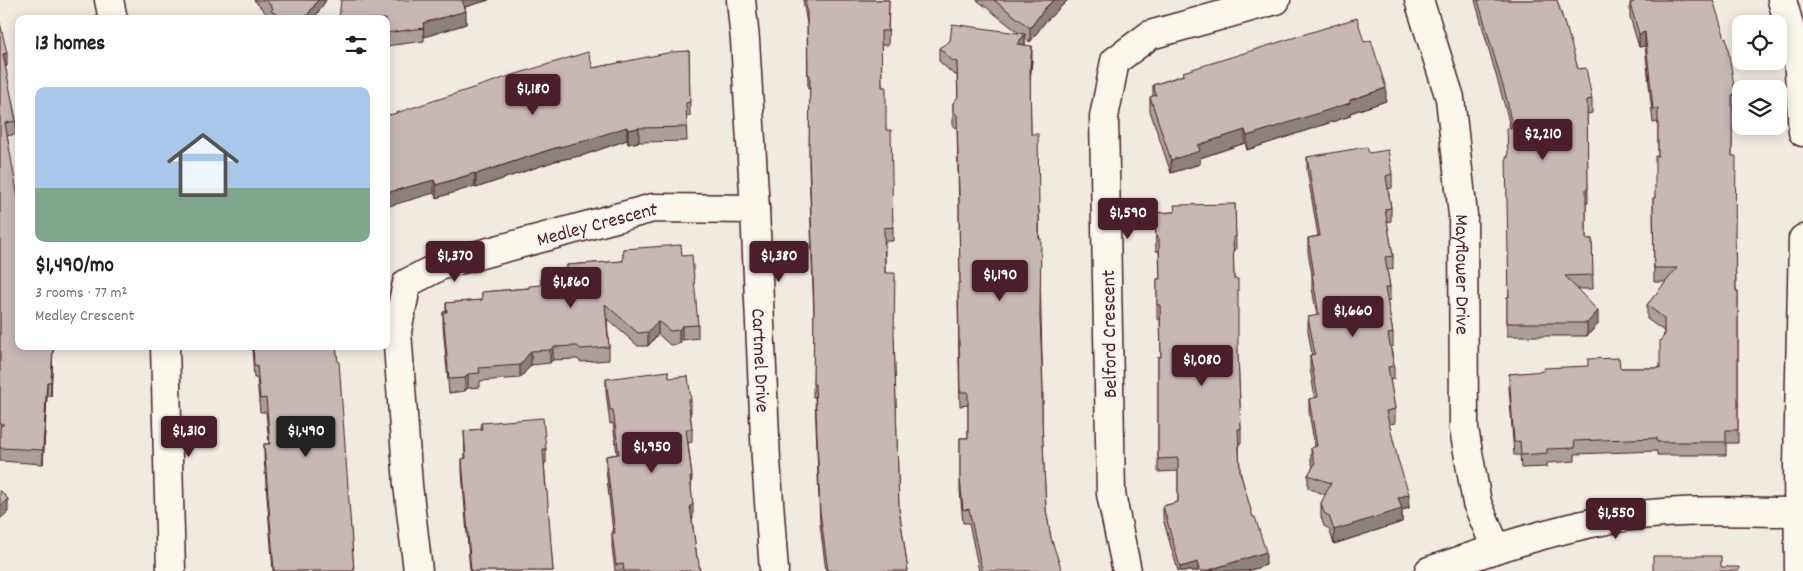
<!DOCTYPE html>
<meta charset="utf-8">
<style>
body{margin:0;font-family:Dekko,sans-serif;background:#f6f6f6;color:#202124;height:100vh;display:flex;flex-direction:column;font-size:19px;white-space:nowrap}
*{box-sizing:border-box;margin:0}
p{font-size:16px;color:#757577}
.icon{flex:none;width:28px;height:28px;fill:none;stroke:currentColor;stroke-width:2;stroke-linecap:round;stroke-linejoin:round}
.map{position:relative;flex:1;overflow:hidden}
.panel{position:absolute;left:15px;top:15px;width:375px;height:335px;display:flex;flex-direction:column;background:#fff;border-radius:10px;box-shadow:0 2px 12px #0003}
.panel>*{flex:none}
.controls{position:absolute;left:1732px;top:15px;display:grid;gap:10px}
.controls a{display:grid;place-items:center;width:55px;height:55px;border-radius:10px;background:#fff;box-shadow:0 2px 12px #0003;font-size:25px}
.price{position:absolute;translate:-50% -42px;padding:0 11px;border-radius:5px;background:#4a1f2b;color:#fff;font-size:16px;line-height:32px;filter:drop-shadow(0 1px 2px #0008)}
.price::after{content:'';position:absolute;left:50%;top:30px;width:15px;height:11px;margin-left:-8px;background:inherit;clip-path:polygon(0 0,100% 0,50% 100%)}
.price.selected{background:#222;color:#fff}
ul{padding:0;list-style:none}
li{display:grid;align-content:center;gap:10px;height:265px;padding:0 20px}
li span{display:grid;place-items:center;height:155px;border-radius:10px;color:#555}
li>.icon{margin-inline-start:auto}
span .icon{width:90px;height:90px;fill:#fffc;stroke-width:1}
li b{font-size:21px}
h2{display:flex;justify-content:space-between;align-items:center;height:60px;padding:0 20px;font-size:21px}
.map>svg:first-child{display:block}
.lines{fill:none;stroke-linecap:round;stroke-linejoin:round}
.minor-casing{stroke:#4a1f2b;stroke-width:31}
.major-casing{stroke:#4a1f2b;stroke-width:31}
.minor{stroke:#fbf7ec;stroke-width:28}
.major{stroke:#fbf7ec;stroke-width:28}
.wall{fill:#ac9e9a;stroke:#4a1f2b}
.shaded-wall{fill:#8c817d;stroke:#4a1f2b}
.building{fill:#c8b8b3;stroke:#4a1f2b}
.labels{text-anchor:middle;stroke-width:4;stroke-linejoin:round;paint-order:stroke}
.street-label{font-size:20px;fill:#4a1f2b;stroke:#fbf7ec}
</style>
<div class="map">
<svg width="1803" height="571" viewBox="0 0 1803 571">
<rect width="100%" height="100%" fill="#f0eae0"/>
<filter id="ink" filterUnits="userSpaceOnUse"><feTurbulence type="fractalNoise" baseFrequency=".02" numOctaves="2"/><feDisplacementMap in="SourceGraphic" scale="10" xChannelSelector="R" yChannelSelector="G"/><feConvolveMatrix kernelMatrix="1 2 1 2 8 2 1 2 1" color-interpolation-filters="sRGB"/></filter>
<g filter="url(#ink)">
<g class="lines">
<defs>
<g id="minor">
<path id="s1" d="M 741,0 L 745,40 L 755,209 L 766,460 L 774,571"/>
<path id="s2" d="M 1419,0 L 1450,98 L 1463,215 L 1464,429 L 1477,503 L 1496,548"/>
<path d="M 1782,0 L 1798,57 L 1803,132"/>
<path id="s3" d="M 418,571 L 408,485 L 397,331 L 407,283 L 444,264 L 653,208 L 755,209"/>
<path d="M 1127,571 L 1111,494 L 1104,117 L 1115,61 L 1150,35 L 1276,0"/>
<path d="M 1429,571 C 1488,551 1550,530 1612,519 C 1675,508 1740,512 1803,512"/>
<path d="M 1799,571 L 1798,465 L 1803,239"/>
</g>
<g id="major">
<path d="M 109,0 L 113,19"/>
<path d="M 165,346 L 171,571"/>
</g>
</defs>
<use href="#minor" class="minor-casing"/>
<use href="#major" class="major-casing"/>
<use href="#minor" class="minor"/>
<use href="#major" class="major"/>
</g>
<g class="wall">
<path d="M 254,0 L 326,0 L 314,19 L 271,19 Z"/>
<path d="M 489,0 L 465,7 L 466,24 L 424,37 L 424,41 L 386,46 L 386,19 Z"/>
<path d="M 803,0 L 889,0 L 888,45 L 881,45 L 882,87 L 886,130 L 893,227 L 893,241 L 885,241 L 885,273 L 894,338 L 899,509 L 908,571 L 826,571 L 820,525 L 816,424 L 815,397 L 813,397 L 814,319 L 809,165 L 810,89 L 808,89 L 807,24 Z"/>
<path d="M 977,0 L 1068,0 L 1045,22 L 1030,42 L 1025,38 L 1025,45 L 1032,60 L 1030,79 L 1031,134 L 1039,210 L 1041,318 L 1043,391 L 1043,404 L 1042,404 L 1042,424 L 1046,510 L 1051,538 L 979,571 L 969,523 L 963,523 L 960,491 L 960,438 L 968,438 L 968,405 L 960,406 L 959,363 L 958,297 L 960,283 L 959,208 L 957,129 L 953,125 L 953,103 L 958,98 L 957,75 L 953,74 L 939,61 L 939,48 L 1019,33 Z"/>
<path d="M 1475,0 L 1557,0 L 1578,69 L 1592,99 L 1592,113 L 1587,114 L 1588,203 L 1586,203 L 1586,239 L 1592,239 L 1593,289 L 1578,289 L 1598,324 L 1587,336 L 1507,336 L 1507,297 L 1509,297 L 1508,157 L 1510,128 L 1507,114 Z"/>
<path d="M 1629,0 L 1713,0 L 1735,94 L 1735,108 L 1732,108 L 1732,156 L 1735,242 L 1736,291 L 1738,291 L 1738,443 L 1726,443 L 1726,455 L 1657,455 L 1657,451 L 1575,454 L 1575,461 L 1547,463 L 1547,467 L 1521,468 L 1520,455 L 1514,455 L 1509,387 L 1509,374 L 1620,368 L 1660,368 L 1664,331 L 1647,319 L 1647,305 L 1666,282 L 1654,282 L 1653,198 L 1655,198 L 1658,156 L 1658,122 L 1653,123 L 1645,46 L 1639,47 L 1630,17 L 1630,4 L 1631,4 Z"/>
<path d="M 0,23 L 7,66 L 5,67 L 16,121 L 16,134 L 7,136 L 19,346 L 53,346 L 51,396 L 47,396 L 43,464 L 0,461 Z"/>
<path d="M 1364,42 L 1386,101 L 1350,113 L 1350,116 L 1247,150 L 1245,143 L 1200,158 L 1200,164 L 1171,173 L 1150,111 L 1150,97 L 1153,96 L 1153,85 L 1183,75 L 1183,72 Z"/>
<path d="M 689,51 L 690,116 L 686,116 L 687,141 L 639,142 L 628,144 L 627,140 L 584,155 L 555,161 L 476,188 L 475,186 L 436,198 L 434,193 L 390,115 L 593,68 Z"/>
<path d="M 1369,153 L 1392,174 L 1392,188 L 1388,189 L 1391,208 L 1391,221 L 1387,222 L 1393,256 L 1393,269 L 1387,270 L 1390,287 L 1390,300 L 1387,301 L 1393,333 L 1393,347 L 1391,347 L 1394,366 L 1394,379 L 1390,380 L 1395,409 L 1395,423 L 1389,424 L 1409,508 L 1402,510 L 1402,522 L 1334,544 L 1329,529 L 1324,526 L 1321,517 L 1321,503 L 1326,495 L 1308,488 L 1308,475 L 1313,467 L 1311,461 L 1311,448 L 1315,447 L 1309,412 L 1309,399 L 1315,398 L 1310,368 L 1310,355 L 1312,354 L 1308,331 L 1308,317 L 1317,316 L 1312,288 L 1312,274 L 1308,252 L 1308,238 L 1318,236 L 1307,170 L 1307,157 Z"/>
<path d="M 1235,204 L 1236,250 L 1233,250 L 1234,279 L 1238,356 L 1241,429 L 1241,443 L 1239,443 L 1240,472 L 1266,565 L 1248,571 L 1178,571 L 1163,519 L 1163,506 L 1178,502 L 1178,471 L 1158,472 L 1158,357 L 1161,357 L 1160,319 L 1157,319 L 1157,279 L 1160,279 L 1159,251 L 1156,251 L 1155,213 L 1174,212 Z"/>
<path d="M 623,249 L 682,256 L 698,325 L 698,338 L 682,340 L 679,344 L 670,345 L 658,334 L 648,346 L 638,346 L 607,319 L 609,347 L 609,360 L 581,362 L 577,359 L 553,360 L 550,363 L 531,365 L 520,378 L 480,381 L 480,387 L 468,388 L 465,391 L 449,393 L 443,326 L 443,312 L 446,312 L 446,303 L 482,300 L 482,292 L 529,288 L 541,285 L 541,275 L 567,273 L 567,265 L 623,261 Z"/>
<path d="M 252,346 L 336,346 L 354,571 L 273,571 L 264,458 L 264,444 L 269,444 L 266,412 L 260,412 L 257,378 L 254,378 Z"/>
<path d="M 669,378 L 691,400 L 691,413 L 690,413 L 692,429 L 692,442 L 688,443 L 692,477 L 691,491 L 693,505 L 693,519 L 692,519 L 697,558 L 700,571 L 615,571 L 612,547 L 612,533 L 613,533 L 606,469 L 606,456 L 617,454 L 613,423 L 610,424 L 606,392 L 606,379 Z"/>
<path d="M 481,423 L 546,449 L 546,463 L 544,463 L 553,571 L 470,571 L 462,472 L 462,459 L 465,458 L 464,431 L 481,429 Z"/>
</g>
<g class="shaded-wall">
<path d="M 318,0 L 326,0 L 314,19 L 305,19 Z"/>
<path d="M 461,0 L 489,0 L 461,8 Z"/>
<path d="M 1054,0 L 1068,0 L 1045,22 L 1030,42 L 1030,28 L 1045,8 Z"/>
<path d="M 466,11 L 466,24 L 424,37 L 423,23 Z"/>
<path d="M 1645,32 L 1645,46 L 1639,47 L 1639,34 Z"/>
<path d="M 1025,34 L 1025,47 L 1017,44 Z"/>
<path d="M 1032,46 L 1032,60 L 1030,81 L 1030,67 Z"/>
<path d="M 7,53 L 7,66 L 3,67 L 3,54 Z"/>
<path d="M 1386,88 L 1386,101 L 1350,113 L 1350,116 L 1247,150 L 1247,136 L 1350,100 Z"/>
<path d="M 627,127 L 627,140 L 584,155 L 555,161 L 476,188 L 476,174 L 555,148 Z"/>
<path d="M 639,128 L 639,142 L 628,144 L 628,130 Z"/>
<path d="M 1245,130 L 1245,143 L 1200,158 L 1200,164 L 1171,173 L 1171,160 L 1198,145 Z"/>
<path d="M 475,173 L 475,186 L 436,198 L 436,185 Z"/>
<path d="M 434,180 L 434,193 L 386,207 L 386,193 Z"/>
<path d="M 1598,311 L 1598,324 L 1587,336 L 1587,323 Z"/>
<path d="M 658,321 L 658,334 L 648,346 L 648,332 Z"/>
<path d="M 682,326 L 682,340 L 679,344 L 679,330 Z"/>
<path d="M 53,346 L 53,348 L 51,396 L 51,382 Z"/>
<path d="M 553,347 L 553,360 L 550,363 L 550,350 Z"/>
<path d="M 531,351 L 531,365 L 520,378 L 520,365 Z"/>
<path d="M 468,374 L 468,388 L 465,391 L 465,378 Z"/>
<path d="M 47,382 L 47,396 L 43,464 L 43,450 Z"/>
<path d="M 1409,494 L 1409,508 L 1402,510 L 1402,522 L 1334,544 L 1334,530 L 1398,498 Z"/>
<path d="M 8,499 L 8,512 L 0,519 L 0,506 Z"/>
<path d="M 1266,552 L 1266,565 L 1248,571 L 1206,571 Z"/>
<path d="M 1198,562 L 1198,571 L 1180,571 L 1180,567 Z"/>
</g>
<g class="building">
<path d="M 266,0 L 318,0 L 305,19 L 284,19 L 271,11 L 273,8 Z"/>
<path d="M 341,0 L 462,0 L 466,11 L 423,23 L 424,28 L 386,33 L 386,19 L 339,19 Z"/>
<path d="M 805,0 L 889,0 L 888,31 L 881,31 L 882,87 L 886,87 L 886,130 L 891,130 L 893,227 L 884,228 L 885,273 L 895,273 L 894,334 L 899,509 L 908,571 L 828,571 L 820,512 L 816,411 L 815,384 L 813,384 L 814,308 L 809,152 L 810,75 L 808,75 L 807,11 Z"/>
<path d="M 994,0 L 1054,0 L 1045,8 L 1030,28 Z"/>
<path d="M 1478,0 L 1557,0 L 1566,29 L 1567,29 L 1578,69 L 1586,68 L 1592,99 L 1587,100 L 1588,189 L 1586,189 L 1586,239 L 1592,239 L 1593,275 L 1565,276 L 1598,311 L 1587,323 L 1507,323 L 1507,297 L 1509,297 L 1506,157 L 1508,157 L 1507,128 L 1512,128 L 1507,100 Z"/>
<path d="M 1634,0 L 1713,0 L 1725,38 L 1726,37 L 1733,79 L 1735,94 L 1732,95 L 1732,156 L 1736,156 L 1735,235 L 1736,291 L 1738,291 L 1738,430 L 1726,430 L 1726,442 L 1657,442 L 1657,438 L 1574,441 L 1575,448 L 1547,449 L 1547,453 L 1521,455 L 1520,441 L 1514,442 L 1509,374 L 1544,371 L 1544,368 L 1588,366 L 1588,359 L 1619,358 L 1620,368 L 1660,368 L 1660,341 L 1664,336 L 1664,318 L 1647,305 L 1677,268 L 1654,268 L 1653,198 L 1655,198 L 1655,156 L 1658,156 L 1658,109 L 1653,109 L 1645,32 L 1639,34 L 1630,4 L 1634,2 Z"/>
<path d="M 1357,18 L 1364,42 L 1371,40 L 1386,88 L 1350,100 L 1350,103 L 1247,136 L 1245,130 L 1198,145 L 1200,151 L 1171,160 L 1150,97 L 1156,95 L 1153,85 L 1184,75 L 1183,72 Z"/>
<path d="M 0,23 L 7,53 L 3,54 L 16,121 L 5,123 L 18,198 L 19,198 L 19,346 L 53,346 L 51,382 L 47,382 L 43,450 L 0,448 L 0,427 L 4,424 L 0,424 Z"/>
<path d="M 952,24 L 1025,34 L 1017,44 L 1032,46 L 1030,67 L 1031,134 L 1038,134 L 1039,207 L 1038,207 L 1039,211 L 1039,239 L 1041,239 L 1040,317 L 1043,391 L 1042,391 L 1042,421 L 1046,510 L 1051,538 L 1062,571 L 979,571 L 982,570 L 969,509 L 963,510 L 960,478 L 960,438 L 968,438 L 968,392 L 960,392 L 958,283 L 960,283 L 959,195 L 957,115 L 953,112 L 953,103 L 958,97 L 957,62 L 953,61 L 939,48 L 950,41 Z"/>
<path d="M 689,51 L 690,102 L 686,103 L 687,127 L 639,128 L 628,130 L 627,127 L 584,141 L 555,148 L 476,174 L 475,173 L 436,185 L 434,180 L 386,193 L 386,115 L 389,114 L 390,115 L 513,75 L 588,52 L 593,68 L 672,52 Z"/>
<path d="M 1367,147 L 1369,153 L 1388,150 L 1392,174 L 1386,176 L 1391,208 L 1385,209 L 1393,256 L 1385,257 L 1390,287 L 1385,288 L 1393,333 L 1388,334 L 1394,366 L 1388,367 L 1395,409 L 1386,411 L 1398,460 L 1409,494 L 1398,498 L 1402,509 L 1334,530 L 1329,516 L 1324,513 L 1321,503 L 1331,483 L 1308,475 L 1315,464 L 1311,448 L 1317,446 L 1309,399 L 1318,397 L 1310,355 L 1315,354 L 1308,317 L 1319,315 L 1312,274 L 1314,274 L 1308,238 L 1320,236 L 1307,157 Z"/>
<path d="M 1235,204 L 1236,237 L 1233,237 L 1234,279 L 1238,279 L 1238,355 L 1241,429 L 1238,429 L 1240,472 L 1253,517 L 1255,517 L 1266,552 L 1206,571 L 1201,571 L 1198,562 L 1180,567 L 1163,506 L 1178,502 L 1178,458 L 1158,459 L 1158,357 L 1161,357 L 1160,305 L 1157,305 L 1157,279 L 1160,279 L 1159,238 L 1156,238 L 1155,213 L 1175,212 L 1174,205 Z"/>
<path d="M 681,245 L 682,256 L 692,255 L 698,325 L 682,326 L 679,330 L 670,331 L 658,321 L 648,332 L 638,333 L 605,304 L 609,347 L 581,349 L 577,346 L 553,347 L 550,350 L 531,351 L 520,365 L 479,368 L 480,373 L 468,374 L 465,378 L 449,379 L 443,312 L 447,312 L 446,303 L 482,300 L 482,292 L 529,288 L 529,286 L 541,285 L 541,275 L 567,273 L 567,265 L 623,261 L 623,249 Z"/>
<path d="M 253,346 L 336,346 L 338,362 L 339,362 L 354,571 L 274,571 L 264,444 L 270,444 L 266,398 L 260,399 L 257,365 L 254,365 Z"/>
<path d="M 668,371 L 669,378 L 688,376 L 691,400 L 688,400 L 692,429 L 686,429 L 692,477 L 690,477 L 693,505 L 690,506 L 697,558 L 698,558 L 700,571 L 624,571 L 623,564 L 616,565 L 612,533 L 615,533 L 606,456 L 619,454 L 613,410 L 610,410 L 606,379 Z"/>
<path d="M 543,418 L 546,449 L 543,449 L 546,491 L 547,491 L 553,571 L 471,571 L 462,459 L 466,458 L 464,431 L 482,429 L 481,423 Z"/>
<path d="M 0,490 L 8,499 L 0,506 Z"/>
<path d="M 1653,556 L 1721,556 L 1721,567 L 1739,567 L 1739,571 L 1653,571 Z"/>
</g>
</g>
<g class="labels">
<g class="street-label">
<text dy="7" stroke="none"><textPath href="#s3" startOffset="490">Medley Crescent</textPath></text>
<text dy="7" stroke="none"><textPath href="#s2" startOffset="280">Mayflower Drive</textPath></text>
<text transform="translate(1108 334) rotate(-91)" y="7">Belford Crescent</text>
<text dy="7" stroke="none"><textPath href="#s1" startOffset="361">Cartmel Drive</textPath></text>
</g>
</g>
</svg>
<div class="controls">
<a><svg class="icon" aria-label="locate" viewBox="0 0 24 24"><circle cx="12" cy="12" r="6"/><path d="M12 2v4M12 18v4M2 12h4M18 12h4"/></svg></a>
<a><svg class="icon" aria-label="layers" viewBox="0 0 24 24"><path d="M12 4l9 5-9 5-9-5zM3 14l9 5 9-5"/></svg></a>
</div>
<b class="price" style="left:533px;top:116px">$1,180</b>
<b class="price" style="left:1543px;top:161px">$2,210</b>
<b class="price" style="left:1128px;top:240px">$1,590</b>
<b class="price" style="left:455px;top:283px">$1,370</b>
<b class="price" style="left:779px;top:283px">$1,380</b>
<b class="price" style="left:1000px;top:302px">$1,190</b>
<b class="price" style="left:571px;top:309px">$1,860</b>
<b class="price" style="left:1353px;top:338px">$1,660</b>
<b class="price" style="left:1202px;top:387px">$1,080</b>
<b class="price" style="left:189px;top:458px">$1,310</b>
<b class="price selected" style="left:306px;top:458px">$1,490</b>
<b class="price" style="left:652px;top:474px">$1,950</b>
<b class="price" style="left:1616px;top:540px">$1,550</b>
<section class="panel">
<h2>13 homes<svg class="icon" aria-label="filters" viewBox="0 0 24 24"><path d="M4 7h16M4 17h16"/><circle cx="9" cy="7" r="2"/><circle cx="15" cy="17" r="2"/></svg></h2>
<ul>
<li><span style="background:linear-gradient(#a9c7e8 65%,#7fa58c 0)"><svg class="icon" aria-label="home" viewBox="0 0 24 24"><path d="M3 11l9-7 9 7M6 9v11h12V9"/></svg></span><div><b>$1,490/mo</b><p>3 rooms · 77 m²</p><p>Medley Crescent</p></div></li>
</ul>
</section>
</div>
